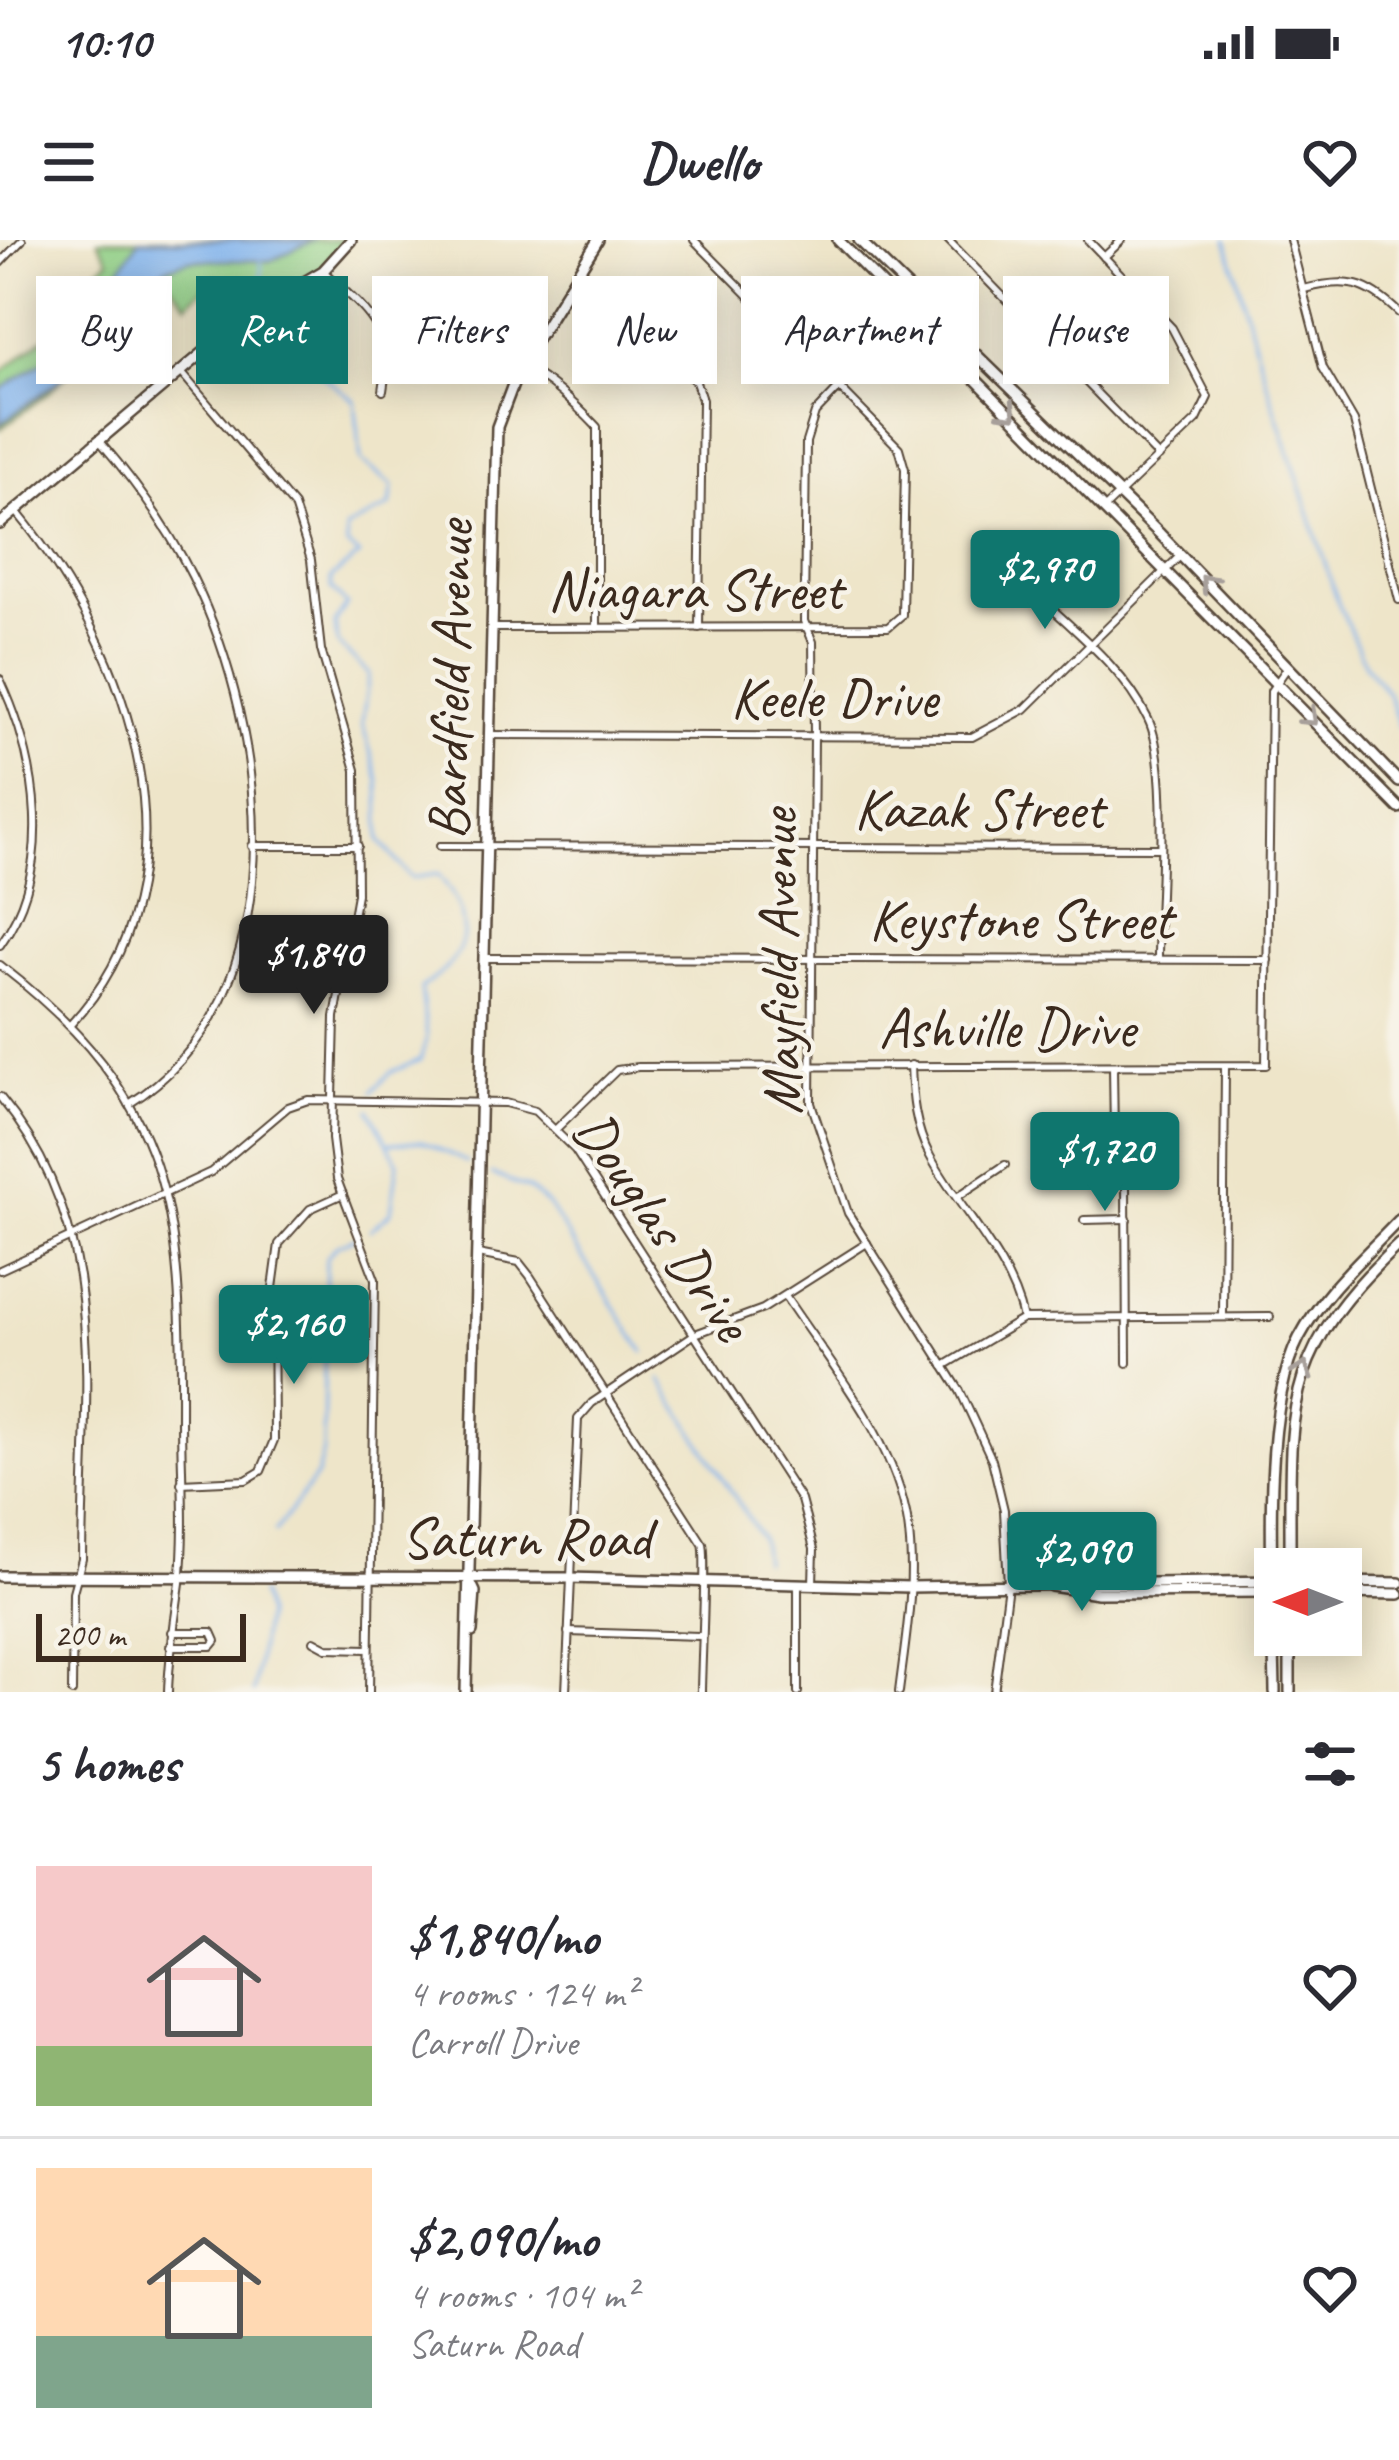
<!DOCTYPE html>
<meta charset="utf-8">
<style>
body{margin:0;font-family:Caveat,sans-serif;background:#f2f2f3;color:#2b2b33;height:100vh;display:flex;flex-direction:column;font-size:45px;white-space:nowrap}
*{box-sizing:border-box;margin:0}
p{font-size:39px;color:#7c7c81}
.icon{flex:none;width:66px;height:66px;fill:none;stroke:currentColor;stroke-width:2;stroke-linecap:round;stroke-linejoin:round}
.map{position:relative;height:1452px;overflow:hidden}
.sheet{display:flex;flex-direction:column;background:#fff;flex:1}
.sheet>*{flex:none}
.hud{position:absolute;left:36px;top:36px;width:1329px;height:108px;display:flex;gap:24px}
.needle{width:78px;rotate:270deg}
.controls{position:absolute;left:1254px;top:1308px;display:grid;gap:24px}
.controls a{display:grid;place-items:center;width:108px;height:108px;border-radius:0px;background:#fff;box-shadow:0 6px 30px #0003;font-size:60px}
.scale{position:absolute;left:36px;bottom:30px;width:210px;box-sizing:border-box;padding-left:12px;border:6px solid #3b2a1e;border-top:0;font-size:33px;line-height:42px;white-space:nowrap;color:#3b2a1e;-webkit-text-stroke:9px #f7f3e8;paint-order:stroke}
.price{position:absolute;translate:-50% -102px;padding:0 27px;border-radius:12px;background:#0f766e;color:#fff;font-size:39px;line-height:78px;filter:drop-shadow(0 3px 6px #0008)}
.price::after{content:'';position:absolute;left:50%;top:72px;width:36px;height:27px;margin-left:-18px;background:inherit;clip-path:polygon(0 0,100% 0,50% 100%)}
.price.active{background:#222;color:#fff}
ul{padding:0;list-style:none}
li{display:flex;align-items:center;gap:36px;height:300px;padding:0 36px}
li+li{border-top:3px solid #e1e1e2}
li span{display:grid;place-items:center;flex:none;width:336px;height:240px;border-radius:0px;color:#555}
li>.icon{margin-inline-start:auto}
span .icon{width:144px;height:144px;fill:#fffc;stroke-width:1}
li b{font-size:51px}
h2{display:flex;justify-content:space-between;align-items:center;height:144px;padding:0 36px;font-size:51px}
.pill{padding:0 42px;border-radius:0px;background:#fff;box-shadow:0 6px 30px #0003;font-size:42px;line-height:108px}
.pill.active{background:#0f766e;color:#fff}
.status{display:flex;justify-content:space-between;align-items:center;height:84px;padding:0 60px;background:#fff;direction:ltr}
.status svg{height:33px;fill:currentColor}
header{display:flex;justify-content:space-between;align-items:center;height:156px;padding:0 36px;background:#fff;font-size:54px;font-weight:800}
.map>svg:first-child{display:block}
.green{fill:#90d086;stroke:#667d52;stroke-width:3}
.water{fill:#81b3ed;stroke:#5e6e86;stroke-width:3}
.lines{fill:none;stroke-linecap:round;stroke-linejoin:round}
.stream{stroke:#81b3ed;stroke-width:3}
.minor-casing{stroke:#564638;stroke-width:10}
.tertiary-casing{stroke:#564638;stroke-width:14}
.secondary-casing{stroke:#564638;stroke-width:14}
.minor{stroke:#fff;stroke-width:6}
.tertiary{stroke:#fff;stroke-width:9}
.secondary{stroke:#fff;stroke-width:9}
.oneway{stroke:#a79f9a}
.labels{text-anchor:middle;stroke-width:9;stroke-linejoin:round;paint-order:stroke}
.street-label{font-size:57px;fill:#3b2a1e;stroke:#f7f3e8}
</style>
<div class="status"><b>10:10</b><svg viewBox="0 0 49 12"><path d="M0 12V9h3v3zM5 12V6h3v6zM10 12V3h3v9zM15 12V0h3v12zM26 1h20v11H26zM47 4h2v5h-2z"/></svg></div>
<header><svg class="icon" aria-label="menu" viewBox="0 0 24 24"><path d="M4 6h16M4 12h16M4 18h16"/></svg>Dwello<svg class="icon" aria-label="heart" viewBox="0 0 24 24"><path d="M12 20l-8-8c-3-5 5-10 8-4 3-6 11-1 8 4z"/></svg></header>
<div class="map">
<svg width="1399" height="1452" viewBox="0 0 1399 1452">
<rect width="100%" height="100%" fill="#f7f3e8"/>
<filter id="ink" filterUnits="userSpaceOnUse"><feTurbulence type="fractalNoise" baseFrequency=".00833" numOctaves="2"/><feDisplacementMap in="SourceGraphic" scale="24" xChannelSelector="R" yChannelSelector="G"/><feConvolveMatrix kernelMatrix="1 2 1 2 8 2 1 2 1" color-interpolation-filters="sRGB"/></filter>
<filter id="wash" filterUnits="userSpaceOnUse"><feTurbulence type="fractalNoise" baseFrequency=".004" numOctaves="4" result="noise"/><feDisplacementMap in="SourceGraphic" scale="48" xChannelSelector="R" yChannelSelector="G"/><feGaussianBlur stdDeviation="2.7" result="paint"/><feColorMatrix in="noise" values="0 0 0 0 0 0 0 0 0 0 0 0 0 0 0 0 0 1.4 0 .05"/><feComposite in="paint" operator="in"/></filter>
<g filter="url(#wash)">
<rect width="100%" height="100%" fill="#eee5c9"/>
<path class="green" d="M 98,0 L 346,0 L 321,30 L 245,70 L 216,37 L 187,64 L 163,36 L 49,152 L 0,189 L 0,133 L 58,87 L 89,37 L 109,20 Z"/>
<path class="water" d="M 139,0 L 315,0 L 270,21 L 189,20 L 164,29 L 84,122 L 0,184 L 0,150 L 41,123 L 86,79 Z"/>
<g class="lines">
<g class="stream">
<path d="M 1227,0 L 1254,103 L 1338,363 L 1366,426 L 1388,454 L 1399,486"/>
<path d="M 261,20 L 263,59"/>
<path d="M 269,74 C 284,114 324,135 355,161 L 361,221 L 393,245 L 390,266 L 346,289 L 347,306 L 360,315 L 331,338 L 331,348 L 347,365 L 335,383 L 337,403 L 369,434 L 362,483 L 379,540 L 380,601 L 411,638 L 438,634 C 477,682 471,716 421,748 L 427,797 L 420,820 L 391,832 L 373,851"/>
<path d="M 390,903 L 422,901 L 467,922"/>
<path d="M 492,934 L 529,949 L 548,965 L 644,1112"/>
<path d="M 370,990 L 391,972 L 398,923 L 370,870"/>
<path d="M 660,1139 L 761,1298 L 764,1321"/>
<path d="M 275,1292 L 317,1235 L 323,1211 L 326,1018 L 336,1006 L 354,998"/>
<path d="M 253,1452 L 265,1375 L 260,1354"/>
</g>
</g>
</g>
<g filter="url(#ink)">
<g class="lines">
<defs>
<g id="minor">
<path d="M 948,0 L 1159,217"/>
<path d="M 1088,0 L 1172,88 L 1208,157 L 1197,180 L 1105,268"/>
<path d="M 1290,0 L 1323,128 L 1354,181 L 1399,360"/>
<path d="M 1104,17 L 1122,0"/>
<path d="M 0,23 L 22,0"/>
<path d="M 323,31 C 367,72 394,86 383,151"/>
<path d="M 577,35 L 607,55 L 696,142 L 702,160 L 699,388"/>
<path d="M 1304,49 C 1347,37 1367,42 1399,73"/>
<path d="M 921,62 L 815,173 L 806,202 L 804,381 L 813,402 L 814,496 L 811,863 L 848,973 L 960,1151 L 992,1220 L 1004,1270 L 1008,1345 L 994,1452"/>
<path d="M 438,107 C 509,108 549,136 597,187 L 597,388"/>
<path d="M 180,131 L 294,266 L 311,320 L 321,410 L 356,530 L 357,654 L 335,777 L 332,899 L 337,939 L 375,1039 L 369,1452"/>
<path d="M 99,200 C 135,242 168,287 192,336 C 270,494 299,757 129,864"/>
<path d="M 16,271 C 130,409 210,636 70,785"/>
<path d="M 1031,349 C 1071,388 1123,427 1148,479 C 1171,525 1158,661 1158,718"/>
<path d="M 493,388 L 888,387 L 902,375 L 905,229 L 899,208 L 694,0"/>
<path d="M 0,439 C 38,521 55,628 0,705"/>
<path d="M 488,495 L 972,497 L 1025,469 L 1181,315"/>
<path d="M 252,606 L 358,606"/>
<path d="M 440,606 L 1158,608"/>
<path d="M 487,718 L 1268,720"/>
<path d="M 0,725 C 174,859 182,972 181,1178 C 181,1232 186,1289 180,1343 C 175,1380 169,1415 168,1452"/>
<path d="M 911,825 C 912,857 915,888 930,916 C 959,970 1010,1018 1023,1079"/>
<path d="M 1113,826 L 1114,897 L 1126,944 L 1127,1123"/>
<path d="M 0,857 C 113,993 83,1153 82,1319 L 73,1352 L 72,1452"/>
<path d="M 556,889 L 617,830 L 638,827 L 1266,825 L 1271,451 L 1287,428"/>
<path d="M 957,957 L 1005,925"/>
<path d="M 1084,980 L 1127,979"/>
<path d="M 478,1014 L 519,1022 L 530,1036 L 703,1304 C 707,1313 701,1429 701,1452"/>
<path d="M 0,1030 L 211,932 L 288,867 L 308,860 L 505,863 L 535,871 L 575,910 L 801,1260 L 814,1309 L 813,1344"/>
<path d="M 785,1056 C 831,1126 895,1199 908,1284 C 916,1341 906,1396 899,1452"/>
<path d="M 1223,1076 L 1225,827"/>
<path d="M 944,1126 L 1023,1079 L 1270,1077"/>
<path d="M 181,1243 L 246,1240 L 261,1231 L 274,1200 L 273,1048 L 279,1004 L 310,969 L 343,954"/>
<path d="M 568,1392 L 700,1396"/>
<path d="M 314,1401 L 327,1408 L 369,1409"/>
<path d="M 170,1406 L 212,1406 L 216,1401 L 212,1392 L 172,1392"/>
<path d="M 566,1452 L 578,1179 L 592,1163 L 695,1094 L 763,1069 L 867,1003"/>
<path d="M 798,1452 L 798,1344"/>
</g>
<g id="tertiary">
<path d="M 0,284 L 248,75 L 323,31 L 351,0"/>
<path d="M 0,1336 L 569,1338 L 910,1347 L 1275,1341"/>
<path d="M 469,1339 L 475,1352 L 472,1392"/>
<path d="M 1341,1342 L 1399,1343"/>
<path d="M 1051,1346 L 1098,1353 L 1275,1352"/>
<path d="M 1341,1353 L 1399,1354"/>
<path d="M 466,1452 L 497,187 L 520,126 L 598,0"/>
</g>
<g id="secondary">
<path d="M 838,0 L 1399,568"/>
<path d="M 859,0 L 1160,294 L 1399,542"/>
<path d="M 1290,1329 C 1291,1173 1277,1118 1399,1004"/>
<path d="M 1290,1395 L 1290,1452"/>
<path d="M 1275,1452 C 1274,1360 1258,1176 1299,1098 C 1324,1051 1363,1018 1399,980"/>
</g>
</defs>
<use href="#minor" class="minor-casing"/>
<use href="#tertiary" class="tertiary-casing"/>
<use href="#secondary" class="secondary-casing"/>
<use href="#minor" class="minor"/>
<use href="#tertiary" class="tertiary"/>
<use href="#secondary" class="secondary"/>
</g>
<defs><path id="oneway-chevron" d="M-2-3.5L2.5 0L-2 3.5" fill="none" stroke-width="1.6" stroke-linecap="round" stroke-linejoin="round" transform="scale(3)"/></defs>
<g class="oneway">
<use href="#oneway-chevron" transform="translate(1009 172) rotate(45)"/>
<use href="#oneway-chevron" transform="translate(1208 342) rotate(-134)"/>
<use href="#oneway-chevron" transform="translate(1310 478) rotate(43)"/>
<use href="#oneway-chevron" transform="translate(1303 1130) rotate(-71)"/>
</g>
</g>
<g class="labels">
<g class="street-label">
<text x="695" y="369">Niagara Street</text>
<text transform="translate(449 440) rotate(-89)" y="20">Bardfield Avenue</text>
<text x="834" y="477">Keele Drive</text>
<text x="979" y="588">Kazak Street</text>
<text x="1021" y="699">Keystone Street</text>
<text transform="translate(778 722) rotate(-91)" y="20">Mayfield Avenue</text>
<text x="1007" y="807">Ashville Drive</text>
<text transform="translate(664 985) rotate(55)" y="20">Douglas Drive</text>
<text x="526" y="1317">Saturn Road</text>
</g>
</g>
</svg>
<div class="controls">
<a><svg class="needle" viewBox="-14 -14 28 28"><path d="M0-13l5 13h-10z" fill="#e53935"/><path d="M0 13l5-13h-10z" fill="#7c7c81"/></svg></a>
</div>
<div class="scale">200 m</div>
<b class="price" style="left:1045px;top:392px">$2,970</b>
<b class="price active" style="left:314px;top:777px">$1,840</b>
<b class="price" style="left:1105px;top:974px">$1,720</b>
<b class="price" style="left:294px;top:1147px">$2,160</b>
<b class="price" style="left:1082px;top:1374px">$2,090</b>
<div class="hud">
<a class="pill">Buy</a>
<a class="pill active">Rent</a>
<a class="pill">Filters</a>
<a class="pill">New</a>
<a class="pill">Apartment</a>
<a class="pill">House</a>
</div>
</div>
<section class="sheet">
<h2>5 homes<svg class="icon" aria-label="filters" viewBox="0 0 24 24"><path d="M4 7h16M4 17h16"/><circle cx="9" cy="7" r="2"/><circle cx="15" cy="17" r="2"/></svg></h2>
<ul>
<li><span style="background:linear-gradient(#f6c9c9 75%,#8fb573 0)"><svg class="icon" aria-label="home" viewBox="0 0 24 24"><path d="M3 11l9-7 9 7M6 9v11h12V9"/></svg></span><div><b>$1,840/mo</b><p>4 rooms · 124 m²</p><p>Carroll Drive</p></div><svg class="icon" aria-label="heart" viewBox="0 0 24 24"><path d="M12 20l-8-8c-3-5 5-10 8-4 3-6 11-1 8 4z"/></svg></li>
<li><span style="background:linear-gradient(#ffd9b3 70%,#7fa58c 0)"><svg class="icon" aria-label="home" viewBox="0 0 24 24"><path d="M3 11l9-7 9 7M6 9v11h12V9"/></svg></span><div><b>$2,090/mo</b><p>4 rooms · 104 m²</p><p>Saturn Road</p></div><svg class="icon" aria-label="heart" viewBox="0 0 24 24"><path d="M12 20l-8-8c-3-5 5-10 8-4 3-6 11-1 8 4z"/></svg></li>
</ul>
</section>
